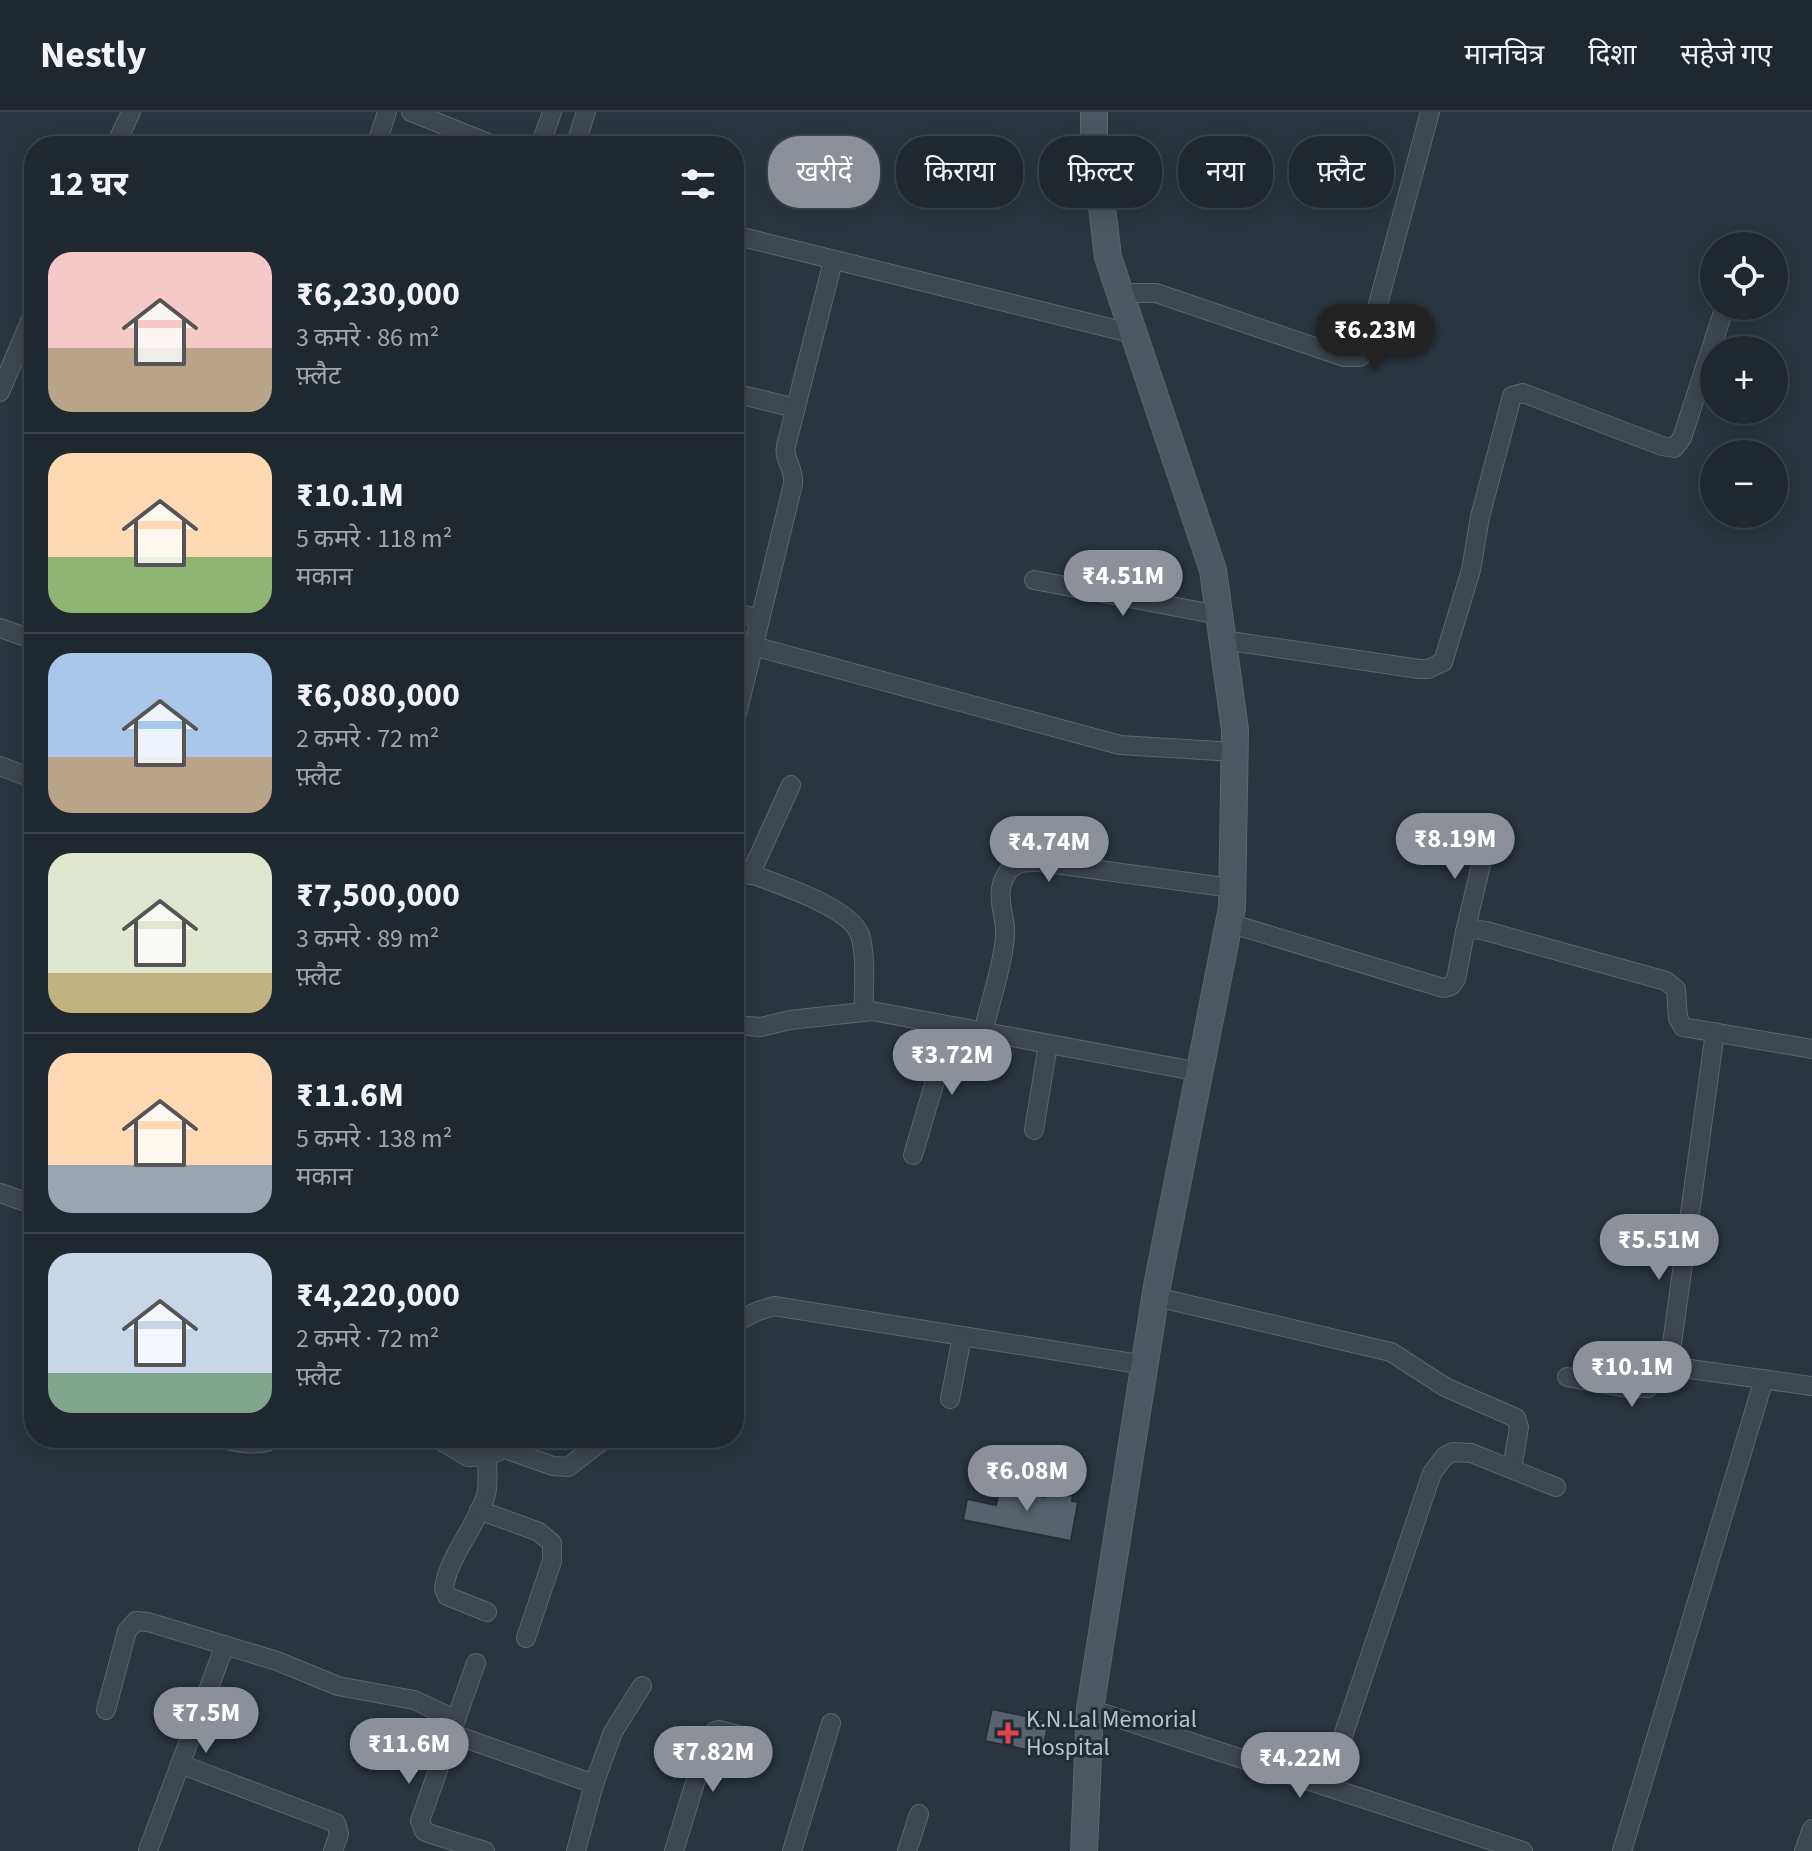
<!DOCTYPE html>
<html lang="hi">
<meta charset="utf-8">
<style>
body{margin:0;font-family:"Source Sans 3","Noto Sans Devanagari",sans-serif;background:#2d343b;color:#f1f3f6;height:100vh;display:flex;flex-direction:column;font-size:30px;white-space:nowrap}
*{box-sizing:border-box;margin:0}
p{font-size:26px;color:#a2a6aa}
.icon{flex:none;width:44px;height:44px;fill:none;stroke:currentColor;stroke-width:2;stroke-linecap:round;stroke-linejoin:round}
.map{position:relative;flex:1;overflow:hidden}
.drawer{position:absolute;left:24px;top:24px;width:720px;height:1312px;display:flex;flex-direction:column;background:#20282f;border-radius:32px;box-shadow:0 4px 20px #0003,0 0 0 2px #3d444b}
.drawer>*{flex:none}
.banner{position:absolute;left:768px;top:24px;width:760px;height:72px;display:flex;gap:16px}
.buttons{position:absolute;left:1700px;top:120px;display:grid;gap:16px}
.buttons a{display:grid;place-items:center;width:88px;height:88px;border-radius:50%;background:#20282f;box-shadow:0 4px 20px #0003,0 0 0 2px #3d444b;font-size:40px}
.price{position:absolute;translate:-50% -68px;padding:0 18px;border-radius:28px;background:#8c9099;color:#fff;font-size:26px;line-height:52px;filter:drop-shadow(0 2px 4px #0008)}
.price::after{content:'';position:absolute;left:50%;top:48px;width:24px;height:18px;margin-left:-12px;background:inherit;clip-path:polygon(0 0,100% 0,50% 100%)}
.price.on{background:#222;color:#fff}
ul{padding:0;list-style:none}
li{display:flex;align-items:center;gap:24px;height:200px;padding:0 24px}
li+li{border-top:2px solid #3d444b}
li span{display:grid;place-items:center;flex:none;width:224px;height:160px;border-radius:24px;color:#555}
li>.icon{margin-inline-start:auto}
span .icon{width:96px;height:96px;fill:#fffc;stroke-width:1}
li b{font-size:34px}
h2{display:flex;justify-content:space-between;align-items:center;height:96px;padding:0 24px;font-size:34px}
.chip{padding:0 28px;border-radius:32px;background:#20282f;box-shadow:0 4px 20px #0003,0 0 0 2px #3d444b;font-size:28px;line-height:72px}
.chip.on{background:#8c9099;color:#fff}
header{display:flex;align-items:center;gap:48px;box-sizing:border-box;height:112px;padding:0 40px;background:#20282f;border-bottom:2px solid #3d444b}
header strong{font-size:38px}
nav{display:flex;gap:44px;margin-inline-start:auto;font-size:28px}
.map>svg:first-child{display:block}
.building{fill:#56626c;stroke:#252e37;stroke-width:2}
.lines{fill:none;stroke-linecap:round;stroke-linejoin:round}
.lane-casing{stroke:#5c656d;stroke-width:11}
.street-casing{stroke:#5c656d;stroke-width:20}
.secondary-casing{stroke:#5c656d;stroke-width:28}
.lane{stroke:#3e474f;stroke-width:9}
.street{stroke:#3e474f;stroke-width:18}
.secondary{stroke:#4c5762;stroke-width:26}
.health-dot{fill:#e0444e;stroke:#222c35;stroke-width:3}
.labels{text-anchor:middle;stroke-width:6;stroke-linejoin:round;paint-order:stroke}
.poi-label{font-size:24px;fill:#bbc2ca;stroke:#222c35;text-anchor:start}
</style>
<header>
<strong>Nestly</strong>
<nav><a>मानचित्र</a><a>दिशा</a><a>सहेजे गए</a></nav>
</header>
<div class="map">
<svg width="1812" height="1739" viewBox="0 0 1812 1739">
<rect width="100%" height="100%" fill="#2a353f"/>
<g class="building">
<path d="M 999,1376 L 1045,1385 L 1046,1379 L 1073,1384 L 1072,1389 L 1078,1390 L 1071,1429 L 963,1408 L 967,1387 L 996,1393 Z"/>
<path d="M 992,1597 L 1049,1609 L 1042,1641 L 985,1629 Z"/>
</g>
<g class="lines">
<defs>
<g id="lane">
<path d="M 34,1273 L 34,1287"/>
<path d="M 198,1326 C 222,1331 262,1346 282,1326"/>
</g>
<g id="street">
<path d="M 411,0 L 496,34"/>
<path d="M 115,34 L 131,0"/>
<path d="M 376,34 L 387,0"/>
<path d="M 540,34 L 552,0"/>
<path d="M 575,34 L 586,0"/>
<path d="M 734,123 L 1134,222"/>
<path d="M 1120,181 L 1156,181 L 1344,245 L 1360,245 L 1365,240 L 1430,0"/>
<path d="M 0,280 L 34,200"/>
<path d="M 734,281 L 795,296"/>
<path d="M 1034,468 L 1219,503"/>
<path d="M 734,500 L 759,507"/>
<path d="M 0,516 L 34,528"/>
<path d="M 1223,528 L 1419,557 L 1428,557 L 1443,550 L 1471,458 L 1480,405 L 1512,284 L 1523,281 L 1662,334 L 1674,336 L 1682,326 L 1723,200"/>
<path d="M 753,534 L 1120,633 L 1235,640"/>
<path d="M 737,602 L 793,372 C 795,356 783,348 786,334 L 833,149"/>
<path d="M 0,654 L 34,667"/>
<path d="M 734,756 C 763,767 850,793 860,823 C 867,846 863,876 864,899"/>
<path d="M 750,763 L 791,673"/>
<path d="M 1229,811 L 1443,876 L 1451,874 L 1456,867 L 1465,820 L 1474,817 L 1486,819 L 1666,869 L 1676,877 L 1678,906 L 1683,915 L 1812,937"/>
<path d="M 1465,820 L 1487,728"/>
<path d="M 734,913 L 761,915 L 790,908 L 872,899 L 1200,960"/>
<path d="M 983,920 C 989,895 1007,839 1005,816 C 1003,796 995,780 1007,761 C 1015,749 1027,750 1040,750 L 1232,776"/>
<path d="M 1715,920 L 1670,1246 L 1672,1251 L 1683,1256 L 1812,1274"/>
<path d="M 1034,1018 L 1048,932"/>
<path d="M 913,1043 L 951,915"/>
<path d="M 0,1081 L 34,1093"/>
<path d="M 1156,1185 L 1391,1240 L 1445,1275 L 1516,1306 L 1519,1315 L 1512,1357"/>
<path d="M 734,1211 L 758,1199 L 774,1194 L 1145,1253"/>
<path d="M 1567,1265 L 1627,1276 L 1648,1276 L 1672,1251"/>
<path d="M 950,1287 L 962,1225"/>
<path d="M 436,1326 L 468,1345 L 487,1344 L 505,1337 L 553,1354 L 568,1355 L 606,1326"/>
<path d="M 487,1344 C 487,1357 489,1371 486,1383 C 477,1414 447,1446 444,1477 L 447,1484 L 487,1500"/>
<path d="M 479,1398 L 539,1420 L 552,1431 L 552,1449 L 526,1526"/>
<path d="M 476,1551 L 420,1709 L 424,1719 L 431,1722 L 485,1739"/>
<path d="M 1090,1597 L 1523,1739"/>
<path d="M 106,1598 L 127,1519 L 136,1509 L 148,1510 L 277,1549 L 338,1574 L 414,1588 L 455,1607"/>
<path d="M 450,1621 L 594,1672"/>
<path d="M 180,1652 L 336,1711 L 339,1722 L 333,1739"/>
<path d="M 1326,1674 L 1432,1361 L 1445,1344 L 1453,1340 L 1471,1341 L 1556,1375"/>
<path d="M 148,1738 L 225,1533"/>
<path d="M 576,1739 L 594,1672 L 613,1620 L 642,1574"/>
<path d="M 674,1739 L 709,1625 L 715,1619 L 719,1618 L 754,1627"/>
<path d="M 792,1739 L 831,1611"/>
<path d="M 907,1739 L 919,1702"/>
<path d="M 1622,1739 L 1764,1267"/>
<path d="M 1804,1739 L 1812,1717"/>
</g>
<path id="secondary" d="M 1084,1739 L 1090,1597 L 1157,1174 L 1232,796 L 1235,618 L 1213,458 L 1108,145 L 1094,28 L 1094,0"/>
</defs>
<use href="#lane" class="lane-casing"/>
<use href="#street" class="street-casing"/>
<use href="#secondary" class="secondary-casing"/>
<use href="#lane" class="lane"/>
<use href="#street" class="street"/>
<use href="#secondary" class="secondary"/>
</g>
<path class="health-dot" d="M1004 1609h8v8h8v8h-8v8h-8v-8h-8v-8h8z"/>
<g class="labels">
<g class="poi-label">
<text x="1026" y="1615">K.N.Lal Memorial<tspan x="1026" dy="28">Hospital</tspan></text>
</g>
</g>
</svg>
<div class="buttons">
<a><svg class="icon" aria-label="locate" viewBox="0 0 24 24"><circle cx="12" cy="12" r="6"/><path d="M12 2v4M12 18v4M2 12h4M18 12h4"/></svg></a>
<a>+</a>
<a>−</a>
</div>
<b class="price on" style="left:1375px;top:260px">₹6.23M</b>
<b class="price" style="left:1123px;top:506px">₹4.51M</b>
<b class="price" style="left:1455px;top:769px">₹8.19M</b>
<b class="price" style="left:1049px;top:772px">₹4.74M</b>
<b class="price" style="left:952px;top:985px">₹3.72M</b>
<b class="price" style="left:1659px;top:1170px">₹5.51M</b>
<b class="price" style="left:1632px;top:1297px">₹10.1M</b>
<b class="price" style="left:1027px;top:1401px">₹6.08M</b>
<b class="price" style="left:206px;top:1643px">₹7.5M</b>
<b class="price" style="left:409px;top:1674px">₹11.6M</b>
<b class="price" style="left:713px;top:1682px">₹7.82M</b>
<b class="price" style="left:1300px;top:1688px">₹4.22M</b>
<div class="banner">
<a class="chip on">खरीदें</a>
<a class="chip">किराया</a>
<a class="chip">फ़िल्टर</a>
<a class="chip">नया</a>
<a class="chip">फ़्लैट</a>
</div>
<section class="drawer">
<h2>12 घर<svg class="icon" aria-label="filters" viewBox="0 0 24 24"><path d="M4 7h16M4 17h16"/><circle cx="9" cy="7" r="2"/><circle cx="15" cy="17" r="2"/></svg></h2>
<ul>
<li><span style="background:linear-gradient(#f6c9c9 60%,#b9a48a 0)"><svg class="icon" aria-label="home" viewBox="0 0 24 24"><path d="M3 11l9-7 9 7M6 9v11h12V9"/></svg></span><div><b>₹6,230,000</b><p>3 कमरे · 86 m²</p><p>फ़्लैट</p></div></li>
<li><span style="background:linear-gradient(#ffd9b3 65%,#8fb573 0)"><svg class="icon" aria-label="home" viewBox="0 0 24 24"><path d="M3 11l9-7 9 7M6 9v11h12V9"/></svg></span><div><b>₹10.1M</b><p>5 कमरे · 118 m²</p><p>मकान</p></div></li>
<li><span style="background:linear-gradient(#a9c7e8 65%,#b9a48a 0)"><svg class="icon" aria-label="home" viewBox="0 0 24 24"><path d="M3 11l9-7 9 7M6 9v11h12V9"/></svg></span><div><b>₹6,080,000</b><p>2 कमरे · 72 m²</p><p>फ़्लैट</p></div></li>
<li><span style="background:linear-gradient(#dfe7d0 75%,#c2b280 0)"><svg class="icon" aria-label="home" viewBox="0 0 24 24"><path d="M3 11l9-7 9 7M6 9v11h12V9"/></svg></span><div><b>₹7,500,000</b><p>3 कमरे · 89 m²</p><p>फ़्लैट</p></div></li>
<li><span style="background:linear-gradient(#ffd9b3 70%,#9aa5b1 0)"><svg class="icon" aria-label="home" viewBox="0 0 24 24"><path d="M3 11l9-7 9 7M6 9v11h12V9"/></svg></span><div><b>₹11.6M</b><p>5 कमरे · 138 m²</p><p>मकान</p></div></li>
<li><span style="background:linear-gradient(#c9d6e8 75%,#7fa58c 0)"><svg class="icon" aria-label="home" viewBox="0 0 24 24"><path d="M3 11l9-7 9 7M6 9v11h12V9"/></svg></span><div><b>₹4,220,000</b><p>2 कमरे · 72 m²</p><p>फ़्लैट</p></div></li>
</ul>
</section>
</div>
